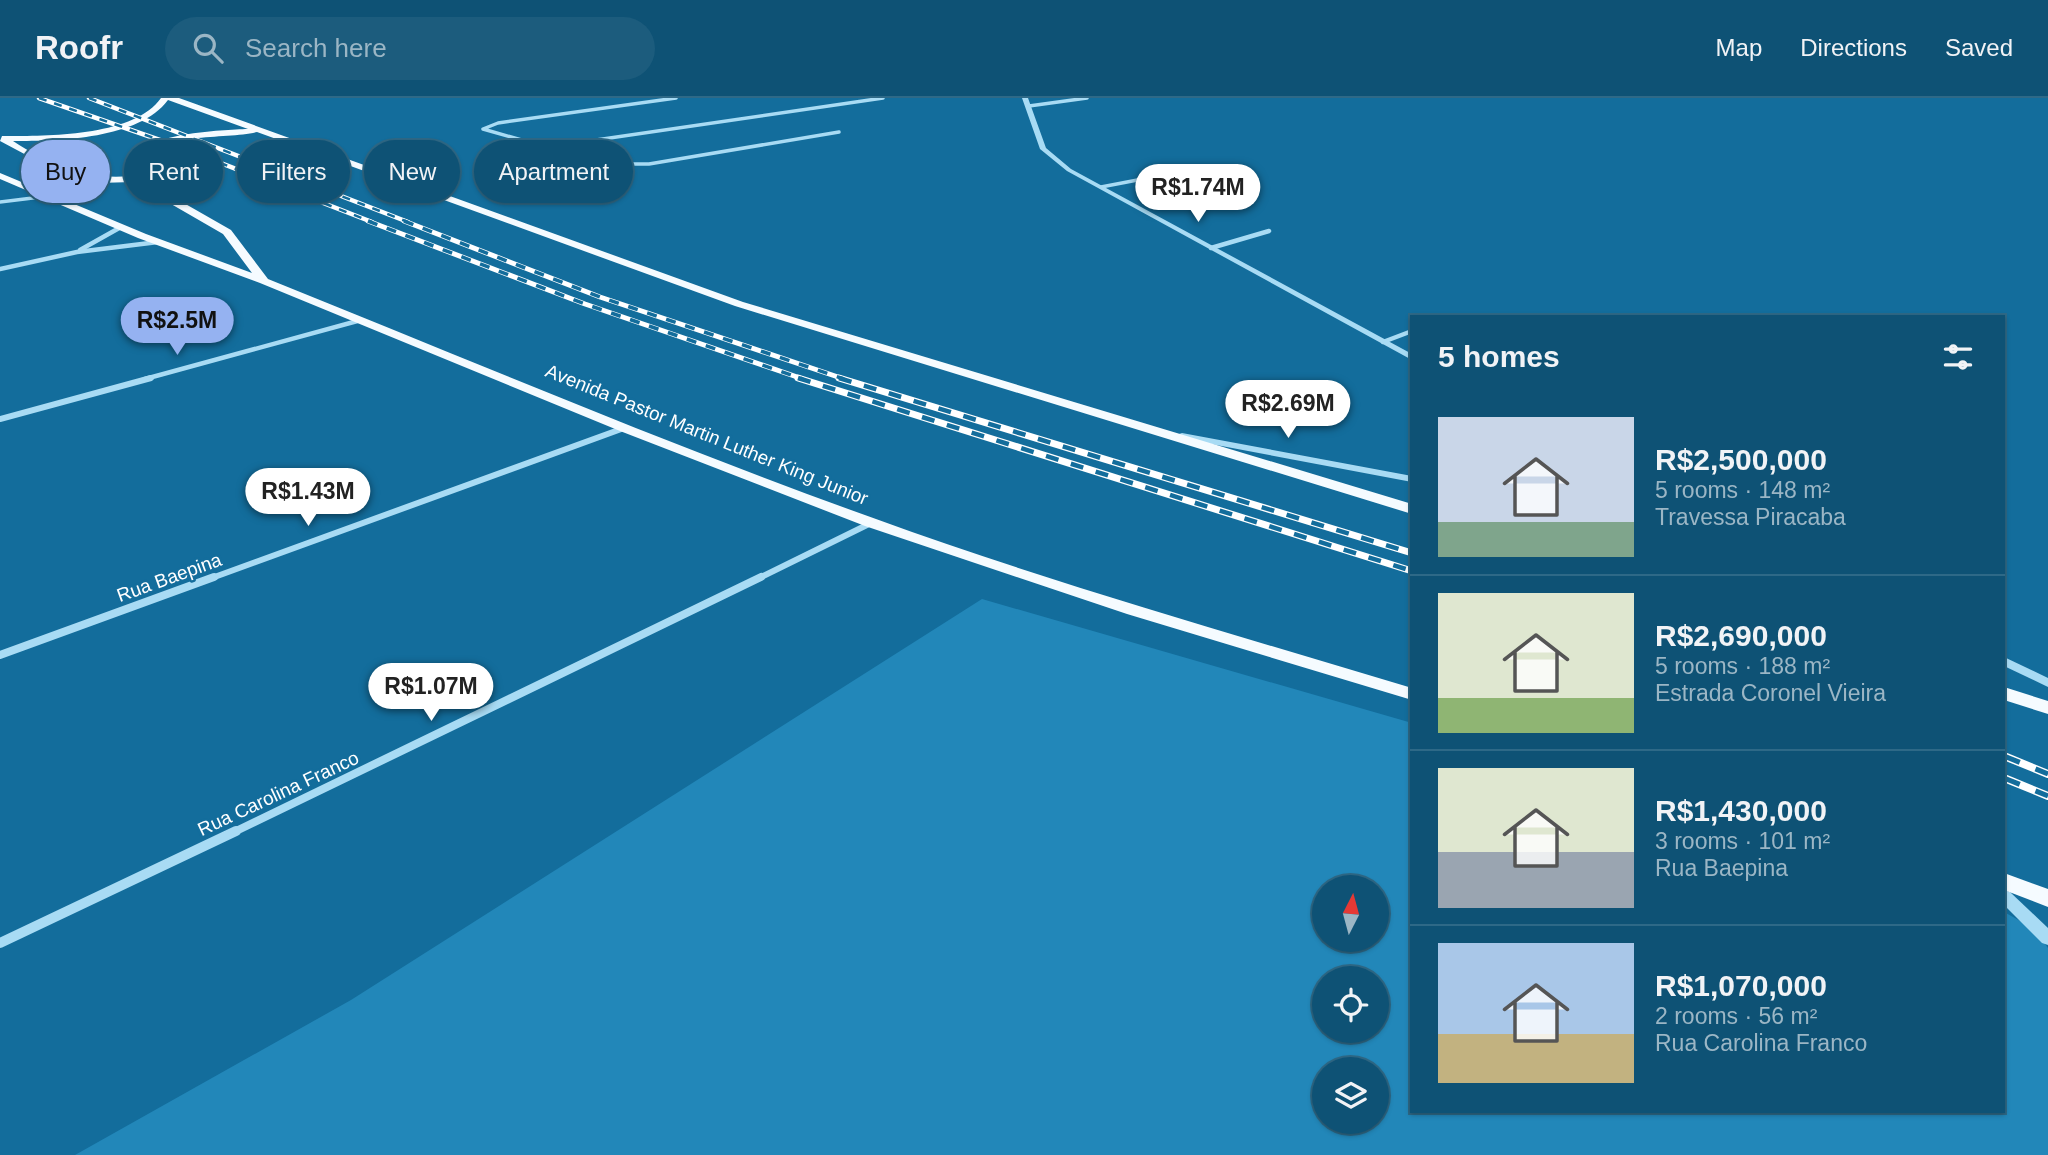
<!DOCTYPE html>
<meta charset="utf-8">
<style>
body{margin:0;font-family:Arial,sans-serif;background:#1c5c7d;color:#f1f3f6;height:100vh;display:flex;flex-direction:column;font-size:26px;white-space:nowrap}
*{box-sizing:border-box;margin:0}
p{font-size:23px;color:#9bb6c5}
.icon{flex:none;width:38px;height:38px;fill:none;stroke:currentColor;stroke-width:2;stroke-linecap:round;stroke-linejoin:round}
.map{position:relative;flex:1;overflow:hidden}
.sheet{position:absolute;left:1410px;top:217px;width:595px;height:798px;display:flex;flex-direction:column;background:#0e5275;border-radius:0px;box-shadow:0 2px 5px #0004,0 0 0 2px #2e6987}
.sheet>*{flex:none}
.top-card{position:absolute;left:21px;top:42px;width:665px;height:63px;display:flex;gap:14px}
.needle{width:46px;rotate:6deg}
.fabs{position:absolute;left:1312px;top:777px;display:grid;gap:14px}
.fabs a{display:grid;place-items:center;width:77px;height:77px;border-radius:50%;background:#0e5275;box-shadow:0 2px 5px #0004,0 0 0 2px #2e6987;font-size:35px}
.price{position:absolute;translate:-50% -60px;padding:0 16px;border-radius:24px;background:#fff;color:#222;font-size:23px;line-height:46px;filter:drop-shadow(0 2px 4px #0008)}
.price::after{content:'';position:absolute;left:50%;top:42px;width:21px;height:16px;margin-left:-10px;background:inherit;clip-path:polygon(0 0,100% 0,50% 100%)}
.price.active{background:#95b2f1;color:#111}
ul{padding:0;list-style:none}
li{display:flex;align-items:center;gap:21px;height:175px;padding:0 28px}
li+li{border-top:2px solid #2e6987}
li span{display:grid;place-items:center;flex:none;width:196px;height:140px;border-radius:0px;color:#555}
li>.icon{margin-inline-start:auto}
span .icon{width:84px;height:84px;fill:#fffc;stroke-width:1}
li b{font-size:30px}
h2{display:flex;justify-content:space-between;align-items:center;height:84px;padding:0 28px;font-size:30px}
.pill{padding:0 24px;border-radius:32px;background:#0e5275;box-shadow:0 2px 5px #0004,0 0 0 2px #2e6987;font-size:24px;line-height:63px}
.pill.active{background:#95b2f1;color:#111}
header{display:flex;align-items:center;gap:42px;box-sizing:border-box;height:98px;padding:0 35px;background:#0e5275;border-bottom:2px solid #2e6987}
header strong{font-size:33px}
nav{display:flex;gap:38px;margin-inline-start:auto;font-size:24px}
.search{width:490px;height:63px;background:#1c5c7d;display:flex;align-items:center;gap:18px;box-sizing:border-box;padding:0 24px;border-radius:38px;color:#9bb6c5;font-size:26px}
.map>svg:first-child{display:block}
.green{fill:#2287b9;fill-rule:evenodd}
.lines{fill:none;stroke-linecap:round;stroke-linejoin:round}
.minor-far4{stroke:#a8dbf4;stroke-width:3.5}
.minor-far3{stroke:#a8dbf4;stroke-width:4.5}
.minor-far2{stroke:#a8dbf4;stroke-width:6}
.minor-far1{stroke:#a8dbf4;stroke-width:8}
.minor{stroke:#a8dbf4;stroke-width:10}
.tertiary{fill:#a8dbf4;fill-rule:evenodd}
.primary{fill:#f5fbff;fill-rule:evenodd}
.rail-far3-casing{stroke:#fff;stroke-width:4.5}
.rail-far2-casing{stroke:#fff;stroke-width:5}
.rail-far1-casing{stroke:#fff;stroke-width:7}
.rail-casing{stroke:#fff;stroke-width:8}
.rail-far3{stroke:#136d9c;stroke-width:2.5;stroke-dasharray:8;stroke-linecap:butt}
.rail-far2{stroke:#136d9c;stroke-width:3.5;stroke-dasharray:10;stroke-linecap:butt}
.rail-far1{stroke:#136d9c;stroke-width:4.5;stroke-dasharray:13;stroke-linecap:butt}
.rail{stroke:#136d9c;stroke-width:5;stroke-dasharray:17;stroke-linecap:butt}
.labels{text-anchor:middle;stroke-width:5;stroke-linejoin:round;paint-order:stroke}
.street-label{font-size:19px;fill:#fff;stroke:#136d9c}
</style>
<header>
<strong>Roofr</strong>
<div class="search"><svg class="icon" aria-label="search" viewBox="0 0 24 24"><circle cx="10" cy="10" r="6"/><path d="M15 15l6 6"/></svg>Search here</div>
<nav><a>Map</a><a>Directions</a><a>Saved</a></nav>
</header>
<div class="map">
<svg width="2048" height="1057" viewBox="0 0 2048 1057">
<rect width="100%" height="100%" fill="#136d9c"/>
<path class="green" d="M 982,501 L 1412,625 L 1412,1013 L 2004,1013 L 2004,814 L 2033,830 L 2048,850 L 2048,1057 L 75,1057 L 351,902 ZM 1325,789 L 1377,789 L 1377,842 L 1325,842 ZM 1325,880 L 1377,880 L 1377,933 L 1325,933 ZM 1325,971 L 1377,971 L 1377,1024 L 1325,1024 Z"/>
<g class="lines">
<g class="minor-far4">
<path d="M 676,0 L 498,25 L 483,31 L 605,66 L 649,66 L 839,34"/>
<path d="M 1029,8 L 1087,0"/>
<path d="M 548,49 L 883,0"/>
<path d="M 1101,89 L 1148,80"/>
<path d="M 0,104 L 49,98"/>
</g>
<g class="minor-far3">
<path d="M 1211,150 L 1269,133"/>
<path d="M 80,152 L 121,129"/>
<path d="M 0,171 L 77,154 L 158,144"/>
<path d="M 1383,244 L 1412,233"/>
<path d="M 145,281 L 361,222"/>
</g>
<g class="minor-far2">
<path d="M 0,321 L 151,280"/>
<path d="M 209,481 L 624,330"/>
<path d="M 757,481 L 871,425"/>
</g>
<g class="minor-far1">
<path d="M 0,557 L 214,479"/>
<path d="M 232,735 L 761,479"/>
</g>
<path class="minor" d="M 0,845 L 236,733"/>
<g class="tertiary">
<path d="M 1022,0 L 1028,0 L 1046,50 L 1071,71 L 1412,256 L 1412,262 L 1067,73 L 1040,51 Z"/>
<path d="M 1182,335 L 1412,378 L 1412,384 L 1179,340 L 1179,336 Z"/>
<path d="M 2004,559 L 2048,580 L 2048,589 L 2004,568 Z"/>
<path d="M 2004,792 L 2010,794 L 2048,830 L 2048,847 L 2042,845 L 2004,807 Z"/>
</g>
<g class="primary">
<path d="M 161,0 L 179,0 L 743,204 L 1412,406 L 1412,416 L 735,208 L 257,34 C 227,42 157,33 139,65 L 140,80 L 231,132 L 268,181 C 470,262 671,348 876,421 C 1052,485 1233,536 1412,590 L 1412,602 L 1127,516 L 865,428 L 620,333 L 260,185 L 138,140 L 0,81 L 0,75 L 146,136 L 252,175 L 223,136 L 133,84 L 98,85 L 62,76 L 0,43 L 2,38 C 46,38 134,39 161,0 ZM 168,2 L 248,31 C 221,32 144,35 131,62 C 129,67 130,73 130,78 C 86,82 50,67 13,43 C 60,43 139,41 168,2 Z"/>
<path d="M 2004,589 L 2048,603 L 2048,616 L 2004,602 Z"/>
<path d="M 2004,775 L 2048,791 L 2048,809 L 2004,792 Z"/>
</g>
<defs>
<g id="rail-far3">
<path d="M 39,0 L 177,48 L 372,124"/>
<path d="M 89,0 L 408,124"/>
</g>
<g id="rail-far2">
<path d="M 368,123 L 585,206 L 803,281"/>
<path d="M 404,123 L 600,199 L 844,281"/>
</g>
<g id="rail-far1">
<path d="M 798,280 L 1412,473"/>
<path d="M 839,280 L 1412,455"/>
</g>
<g id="rail">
<path d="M 2004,658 L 2048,676"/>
<path d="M 2004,680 L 2048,698"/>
</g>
</defs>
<use href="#rail-far3" class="rail-far3-casing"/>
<use href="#rail-far2" class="rail-far2-casing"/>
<use href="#rail-far1" class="rail-far1-casing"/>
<use href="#rail" class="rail-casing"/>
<use href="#rail-far3" class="rail-far3"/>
<use href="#rail-far2" class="rail-far2"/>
<use href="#rail-far1" class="rail-far1"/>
<use href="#rail" class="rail"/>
</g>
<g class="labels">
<g class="street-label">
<text transform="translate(707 336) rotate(22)" y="7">Avenida Pastor Martin Luther King Junior</text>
<text transform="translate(169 479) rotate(-20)" y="7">Rua Baepina</text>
<text transform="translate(278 695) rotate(-25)" y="7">Rua Carolina Franco</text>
</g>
</g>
</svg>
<div class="fabs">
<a><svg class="needle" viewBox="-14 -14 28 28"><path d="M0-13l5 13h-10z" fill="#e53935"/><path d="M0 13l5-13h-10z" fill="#9bb6c5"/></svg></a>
<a><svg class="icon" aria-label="locate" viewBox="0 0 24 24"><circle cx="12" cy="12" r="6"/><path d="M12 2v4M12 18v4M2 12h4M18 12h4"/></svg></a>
<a><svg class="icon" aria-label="layers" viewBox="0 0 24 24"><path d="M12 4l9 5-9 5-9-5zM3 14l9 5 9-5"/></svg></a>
</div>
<b class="price" style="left:1198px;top:126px">R$1.74M</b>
<b class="price active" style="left:177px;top:259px">R$2.5M</b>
<b class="price" style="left:1288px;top:342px">R$2.69M</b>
<b class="price" style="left:308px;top:430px">R$1.43M</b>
<b class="price" style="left:431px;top:625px">R$1.07M</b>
<div class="top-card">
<a class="pill active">Buy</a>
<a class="pill">Rent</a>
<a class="pill">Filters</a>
<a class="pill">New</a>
<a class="pill">Apartment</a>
</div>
<section class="sheet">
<h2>5 homes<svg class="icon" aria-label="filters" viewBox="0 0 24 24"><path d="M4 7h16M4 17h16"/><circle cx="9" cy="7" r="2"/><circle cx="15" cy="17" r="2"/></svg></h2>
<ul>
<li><span style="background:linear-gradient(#c9d6e8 75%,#7fa58c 0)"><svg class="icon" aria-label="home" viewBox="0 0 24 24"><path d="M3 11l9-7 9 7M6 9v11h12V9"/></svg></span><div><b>R$2,500,000</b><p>5 rooms · 148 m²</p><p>Travessa Piracaba</p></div></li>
<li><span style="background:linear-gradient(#dfe7d0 75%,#8fb573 0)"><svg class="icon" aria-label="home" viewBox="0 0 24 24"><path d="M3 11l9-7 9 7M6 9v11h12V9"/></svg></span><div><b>R$2,690,000</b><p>5 rooms · 188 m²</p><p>Estrada Coronel Vieira</p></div></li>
<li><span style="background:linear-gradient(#dfe7d0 60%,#9aa5b1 0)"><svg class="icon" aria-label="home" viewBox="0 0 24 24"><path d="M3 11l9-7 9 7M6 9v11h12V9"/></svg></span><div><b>R$1,430,000</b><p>3 rooms · 101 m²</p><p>Rua Baepina</p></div></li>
<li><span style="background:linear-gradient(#a9c7e8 65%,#c2b280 0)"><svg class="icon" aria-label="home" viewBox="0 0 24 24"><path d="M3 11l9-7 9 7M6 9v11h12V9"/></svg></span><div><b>R$1,070,000</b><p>2 rooms · 56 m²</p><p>Rua Carolina Franco</p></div></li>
</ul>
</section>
</div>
